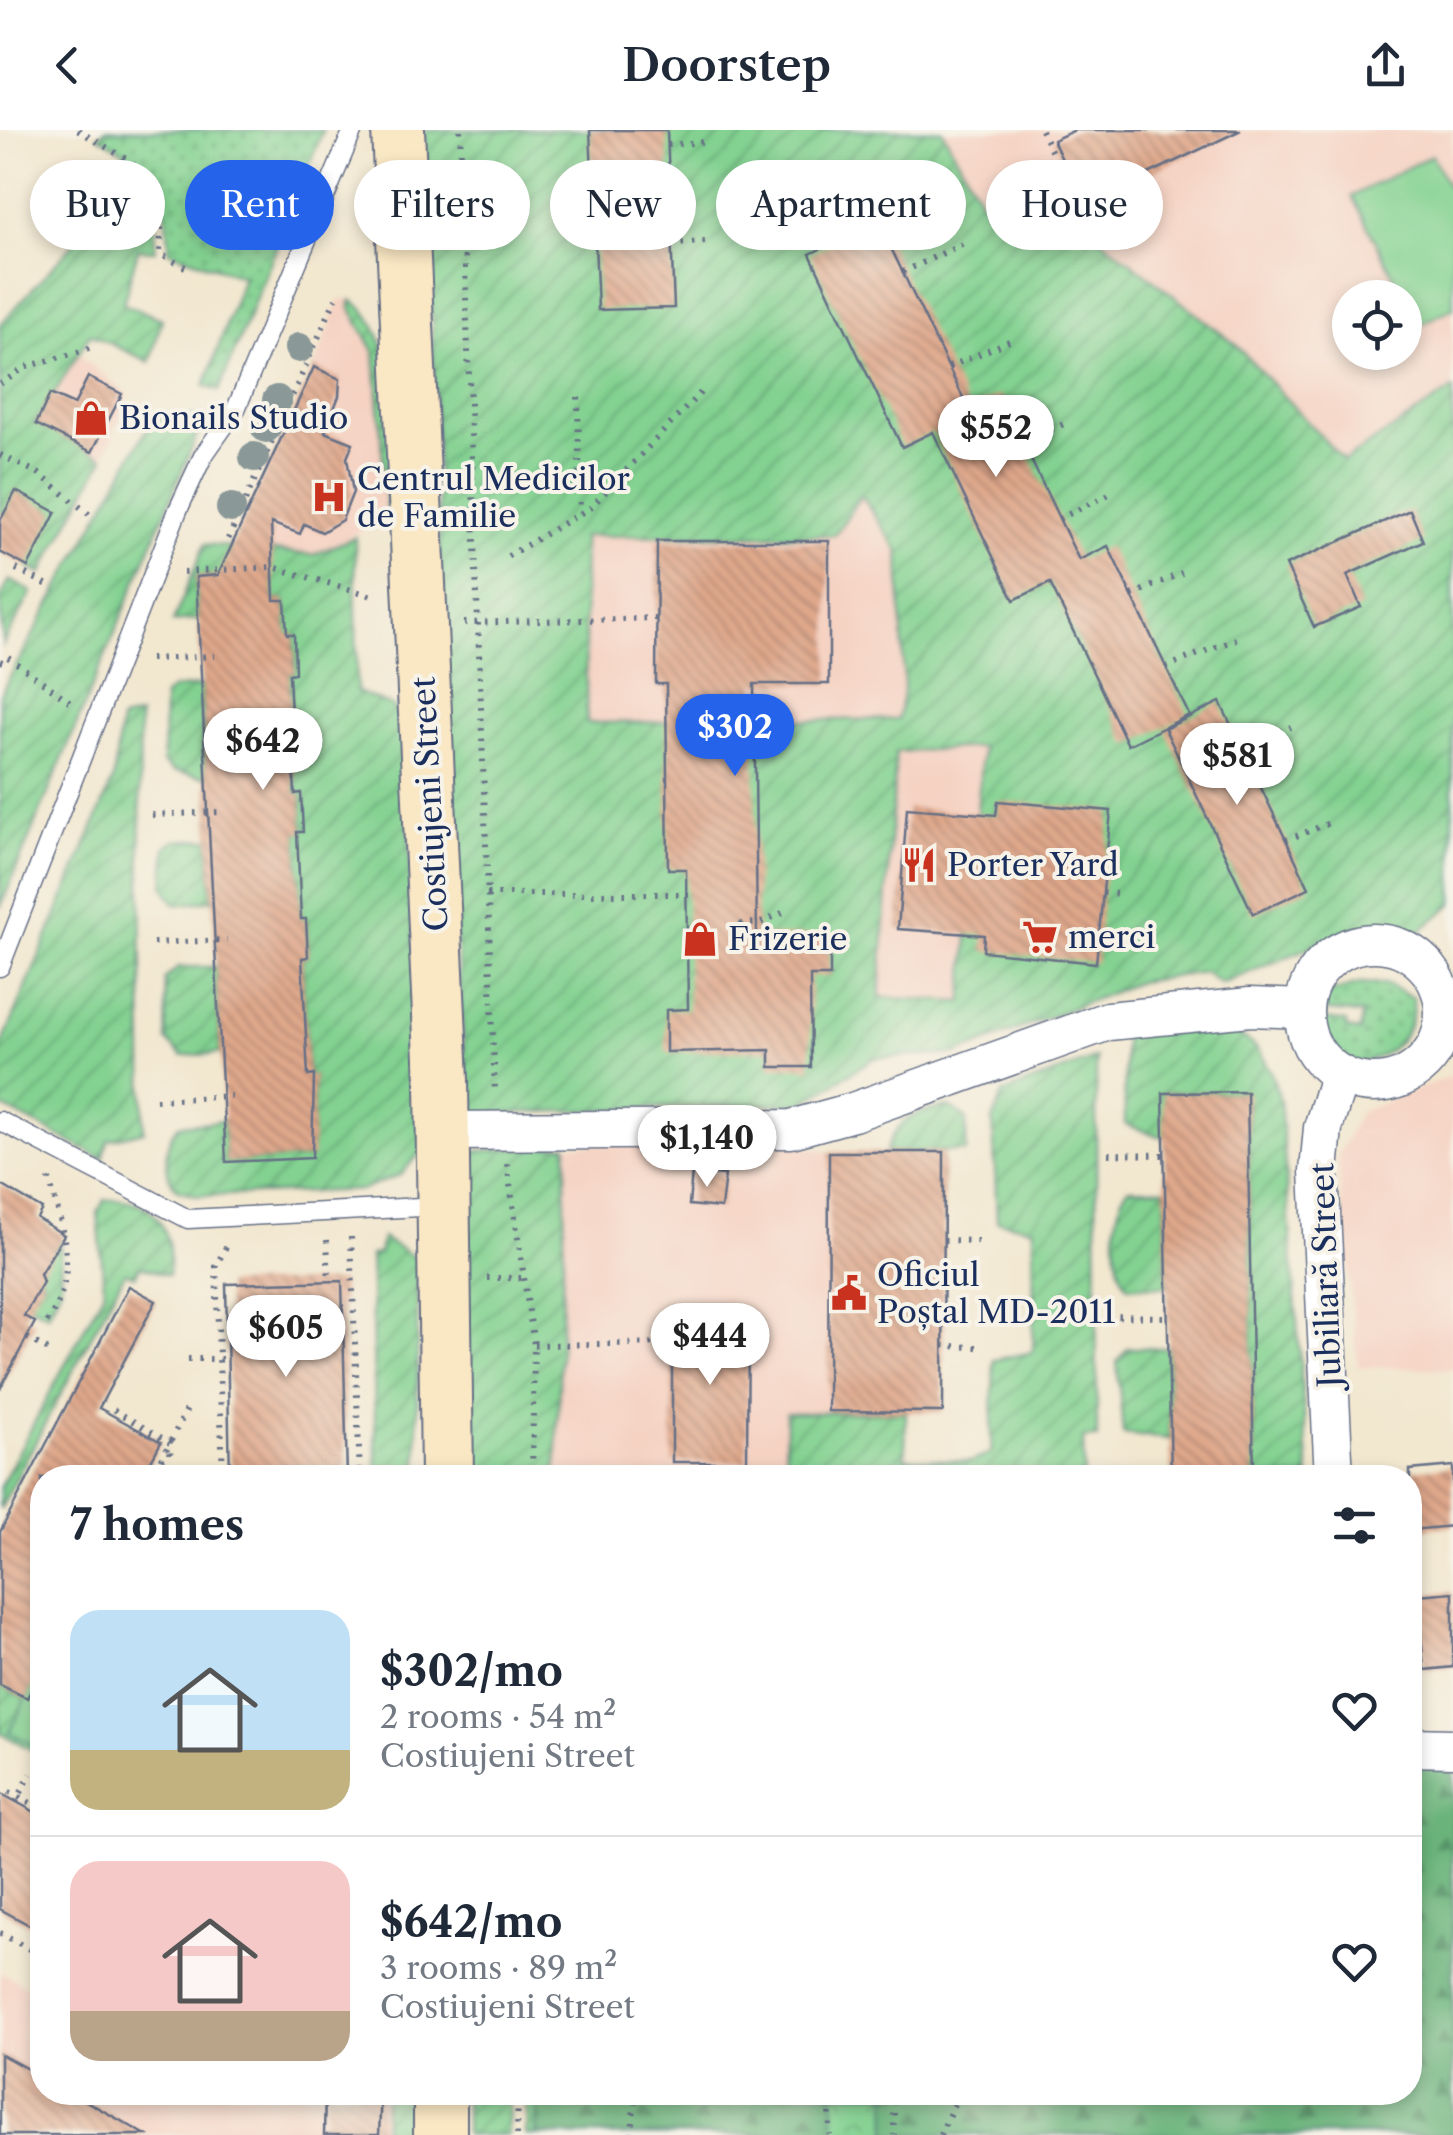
<!DOCTYPE html>
<meta charset="utf-8">
<style>
body{margin:0;font-family:"Libre Caslon Text",serif;background:#f2f2f3;color:#1f2937;height:100vh;display:flex;flex-direction:column;font-size:38px;white-space:nowrap}
*{box-sizing:border-box;margin:0}
p{font-size:32px;color:#747a83}
.icon{flex:none;width:55px;height:55px;fill:none;stroke:currentColor;stroke-width:2;stroke-linecap:round;stroke-linejoin:round}
.map{position:relative;flex:1;overflow:hidden}
.side{position:absolute;left:30px;top:1335px;width:1392px;height:640px;display:flex;flex-direction:column;background:#fff;border-radius:40px;box-shadow:0 5px 15px #0003}
.side>*{flex:none}
.top-card{position:absolute;left:30px;top:30px;width:1395px;height:90px;display:flex;gap:20px}
.tools{position:absolute;left:1332px;top:150px;display:grid;gap:20px}
.tools a{display:grid;place-items:center;width:90px;height:90px;border-radius:50%;background:#fff;box-shadow:0 5px 15px #0003;font-size:50px}
.price{position:absolute;translate:-50% -85px;padding:0 22px;border-radius:35px;background:#fff;color:#222;font-size:32px;line-height:65px;filter:drop-shadow(0 2px 5px #0008)}
.price::after{content:'';position:absolute;left:50%;top:60px;width:30px;height:22px;margin-left:-15px;background:inherit;clip-path:polygon(0 0,100% 0,50% 100%)}
.price.on{background:#2563eb;color:#fff}
ul{padding:0;list-style:none}
li{display:flex;align-items:center;gap:30px;height:250px;padding:0 40px}
li+li{border-top:2px solid #e0e1e3}
li span{display:grid;place-items:center;flex:none;width:280px;height:200px;border-radius:30px;color:#555}
li>.icon{margin-inline-start:auto}
span .icon{width:120px;height:120px;fill:#fffc;stroke-width:1}
li b{font-size:42px}
h2{display:flex;justify-content:space-between;align-items:center;height:120px;padding:0 40px;font-size:42px}
.pill{padding:0 35px;border-radius:45px;background:#fff;box-shadow:0 5px 15px #0003;font-size:35px;line-height:90px}
.pill.on{background:#2563eb;color:#fff}
header{display:flex;justify-content:space-between;align-items:center;height:130px;padding:0 40px;background:#fff;font-size:45px;font-weight:600}
.map>svg:first-child{display:block}
.built{fill:#f5d2c2;fill-rule:evenodd}
.grass{fill:url(#grass-dots);stroke:#4f8078;stroke-width:2.5}
.forest{fill:url(#forest-firs);stroke:#42726c;stroke-width:2.5}
.park{fill:url(#park-crowns);stroke:#4f8078;stroke-width:2.5}
.garden{fill:url(#garden-furrows);stroke:#4f8078;stroke-width:2.5;fill-rule:evenodd}
.pitch{fill:#83d291;stroke:#4f8078;stroke-width:2.5}
.building{fill:url(#building-back-hatch)}
.lines{fill:none;stroke-linecap:round;stroke-linejoin:round}
.lane-casing{stroke:#666f86;stroke-width:21}
.street-casing{stroke:#666f86;stroke-width:41}
.secondary-casing{stroke:#666f86;stroke-width:56}
.path{stroke:#666f86;stroke-width:6;stroke-dasharray:2.5 8;stroke-linecap:butt}
.lane{stroke:#fff;stroke-width:18}
.street{stroke:#fff;stroke-width:38}
.secondary{stroke:#fae7c3;stroke-width:52}
.tree{fill:#8a9898}
.labels{text-anchor:middle;stroke-width:8;stroke-linejoin:round;paint-order:stroke}
.poi-label{font-size:32px;fill:#1b2f5e;stroke:#f7f3e8;text-anchor:start}
.street-label{font-size:32px;fill:#1b2f5e;stroke:#f7f3e8}
</style>
<header><svg class="icon" aria-label="back" viewBox="0 0 24 24"><path d="M15 5l-7 7 7 7"/></svg>Doorstep<svg class="icon" aria-label="share" viewBox="0 0 24 24"><path d="M12 15V3M7 8l5-5 5 5M5 13v7h14v-7"/></svg></header>
<div class="map">
<svg width="1453" height="2005" viewBox="0 0 1453 2005">
<defs>
<pattern id="grass-dots" width="8" height="8" patternUnits="userSpaceOnUse" patternTransform="scale(2.5)"><rect width="8" height="8" fill="#83d291"/><path d="M2 2h.1M6 6h.1" fill="none" stroke="#6aab7a" stroke-width="1.8" stroke-linecap="round"/></pattern>
<pattern id="forest-firs" width="22" height="20" patternUnits="userSpaceOnUse" patternTransform="scale(2.5)"><rect width="22" height="20" fill="#6ab47b"/><path d="M5 1l3.5 6h-7zM16 11l3.5 6h-7z" fill="#569368"/></pattern>
<pattern id="park-crowns" width="20" height="18" patternUnits="userSpaceOnUse" patternTransform="scale(2.5)"><rect width="20" height="18" fill="#83d291"/><path d="M2 6a3 3 0 1 1 6 0M12 15a3 3 0 1 1 6 0" fill="none" stroke="#6aab7a"/></pattern>
<pattern id="garden-furrows" width="10" height="10" patternUnits="userSpaceOnUse" patternTransform="scale(2.5)"><rect width="10" height="10" fill="#83d291"/><path d="M-1 1l2-2M0 10L10 0M9 11l2-2" fill="none" stroke="#6aab7a"/></pattern>
<pattern id="building-back-hatch" width="6" height="6" patternUnits="userSpaceOnUse" patternTransform="scale(2.5)"><rect width="6" height="6" fill="#dfa88b"/><path d="M-1 5l2 2M0 0l6 6M5-1l2 2" fill="none" stroke="#b48975"/></pattern>
</defs>
<rect width="100%" height="100%" fill="#f7f3e8"/>
<filter id="ink" filterUnits="userSpaceOnUse"><feTurbulence type="fractalNoise" baseFrequency=".01" numOctaves="2"/><feDisplacementMap in="SourceGraphic" scale="20" xChannelSelector="R" yChannelSelector="G"/><feConvolveMatrix kernelMatrix="1 2 1 2 8 2 1 2 1" color-interpolation-filters="sRGB"/></filter>
<filter id="wash" filterUnits="userSpaceOnUse"><feTurbulence type="fractalNoise" baseFrequency=".0048" numOctaves="4" result="noise"/><feDisplacementMap in="SourceGraphic" scale="40" xChannelSelector="R" yChannelSelector="G"/><feGaussianBlur stdDeviation="2.25" result="paint"/><feColorMatrix in="noise" values="0 0 0 0 0 0 0 0 0 0 0 0 0 0 0 0 0 1.4 0 .05"/><feComposite in="paint" operator="in"/></filter>
<g filter="url(#wash)">
<rect width="100%" height="100%" fill="#f2e7cf"/>
<g class="built">
<path d="M 942,0 L 1453,0 L 1453,259 L 1344,331 L 1235,214 L 1095,104 L 987,81 ZM 1350,168 L 1405,168 L 1405,222 L 1350,222 Z"/>
<path d="M 340,169 L 351,170 L 351,179 L 375,223 L 387,388 L 313,425 L 231,417 L 314,237 Z"/>
<path d="M 78,225 L 128,264 L 104,328 L 36,294 Z"/>
<path d="M 861,364 L 899,421 L 904,557 L 898,590 L 586,593 L 583,406 L 835,405 Z"/>
<path d="M 982,616 L 963,872 L 879,867 L 896,622 Z"/>
<path d="M 1453,940 L 1453,1239 L 1358,1237 L 1337,1026 L 1360,982 L 1451,946 Z"/>
<path d="M 791,1014 L 829,1022 L 944,1022 L 943,1282 L 787,1283 L 785,1347 L 556,1348 L 567,1015 Z"/>
<path d="M 0,1842 L 42,1865 L 42,1962 L 385,1963 L 383,2005 L 0,2005 Z"/>
</g>
<g class="grass">
<path d="M 105,0 L 323,0 L 219,261 L 205,256 L 243,147 L 169,121 C 168,59 151,36 98,6 Z"/>
<path d="M 1359,854 L 1385,854 L 1413,868 C 1419,935 1315,963 1313,887 L 1346,892 L 1346,899 L 1360,901 L 1362,884 L 1315,880 L 1325,864 Z"/>
</g>
<path class="forest" d="M 1410,1633 L 1453,1640 L 1453,2005 L 536,2005 L 537,1963 L 1410,1962 Z"/>
<path class="park" d="M 834,1963 L 887,1963 L 888,2005 L 834,2005 Z"/>
<g class="garden">
<path d="M 424,0 L 942,0 L 987,81 L 1095,104 L 1235,214 L 1344,331 L 1453,259 L 1453,774 L 1410,809 L 1350,801 L 1221,854 L 1204,842 L 1138,852 L 956,924 L 874,928 L 803,973 L 470,984 C 439,657 441,328 424,0 ZM 861,365 L 899,422 L 904,557 L 898,589 L 587,593 L 583,406 L 835,405 ZM 982,617 L 963,872 L 880,867 L 896,622 Z"/>
<path d="M 133,48 L 155,85 L 155,120 L 138,119 L 123,174 L 162,189 L 150,232 L 90,204 L 36,293 L 104,328 L 41,444 L 28,437 L 0,379 L 0,195 Z"/>
<path d="M 351,170 C 403,196 394,330 398,382 L 387,388 L 375,223 L 351,179 Z"/>
<path d="M 170,285 L 200,287 L 203,291 L 0,778 L 0,565 L 149,295 Z"/>
<path d="M 355,407 L 357,562 L 392,576 L 404,587 L 423,1020 L 400,1045 L 362,1060 L 198,1066 L 178,1060 C 162,1044 163,1011 179,995 L 224,991 L 226,1032 L 311,1028 L 314,946 L 308,946 L 302,828 L 308,827 L 306,789 L 301,789 L 297,702 L 303,701 L 301,664 L 295,663 L 289,544 L 295,543 L 294,505 L 287,504 L 285,470 L 274,470 L 272,443 L 196,447 L 198,489 L 173,492 L 205,414 L 313,425 Z"/>
<path d="M 10,450 L 32,462 L 3,515 L 0,469 Z"/>
<path d="M 201,556 L 206,647 L 173,641 L 163,633 L 164,566 L 173,559 Z"/>
<path d="M 139,586 L 144,1001 L 108,1010 L 103,1029 L 0,976 L 0,920 L 113,650 L 121,590 Z"/>
<path d="M 209,709 L 212,770 L 176,775 L 164,757 L 166,717 L 174,711 Z"/>
<path d="M 179,837 L 216,837 L 220,923 L 182,926 L 167,911 L 165,849 Z"/>
<path d="M 1221,899 C 1261,909 1269,934 1280,970 L 1309,1347 L 1254,1347 L 1247,962 L 1164,963 L 1165,1008 L 1125,994 L 1124,904 Z"/>
<path d="M 1096,928 L 1097,1308 L 1083,1308 L 1084,1347 L 785,1348 L 786,1283 L 906,1282 L 905,1328 L 972,1332 L 991,1323 L 994,1230 L 1033,1222 L 1034,1098 L 997,1091 L 993,990 L 1003,963 Z"/>
<path d="M 949,977 L 966,988 L 966,1021 L 886,1022 C 897,987 914,982 949,977 Z"/>
<path d="M 567,1015 L 556,1347 L 464,1347 L 461,1040 L 475,1021 Z"/>
<path d="M 1128,1058 L 1165,1059 L 1167,1157 L 1127,1156 C 1111,1130 1111,1083 1128,1058 Z"/>
<path d="M 105,1070 C 155,1065 175,1101 168,1145 L 140,1136 L 135,1146 L 125,1142 L 0,1379 L 0,1357 L 104,1161 L 98,1081 Z"/>
<path d="M 382,1108 L 417,1129 L 418,1347 L 377,1347 L 370,1125 L 379,1124 Z"/>
<path d="M 60,1112 L 61,1157 L 48,1184 L 20,1171 L 43,1152 L 38,1137 Z"/>
<path d="M 1128,1218 L 1168,1218 L 1170,1309 L 1123,1304 L 1117,1231 Z"/>
<path d="M 0,1555 L 27,1568 L 10,1602 L 42,1619 L 42,1625 L 0,1603 Z"/>
<path d="M 385,1963 L 408,1963 L 407,2005 L 383,2005 Z"/>
<path d="M 465,1963 L 509,1963 L 508,2005 L 465,2005 Z"/>
<path d="M 527,1963 L 537,1963 L 536,2005 L 526,2005 Z"/>
</g>
<g class="pitch">
<path d="M 1432,25 L 1453,66 L 1453,178 L 1419,195 L 1352,66 Z"/>
<path d="M 42,1538 L 42,1619 L 9,1602 Z"/>
</g>
<g id="blocks">
<g class="building">
<path d="M 590,0 L 667,0 L 674,178 L 598,180 Z"/>
<path d="M 1075,0 L 1241,0 L 1083,75 L 1053,10 Z"/>
<path d="M 878,91 L 969,280 L 1000,265 L 1079,430 L 1108,416 L 1189,585 L 1128,615 L 1050,453 L 1014,470 L 933,302 L 902,317 L 810,124 Z"/>
<path d="M 314,237 L 340,249 L 339,266 L 325,302 L 353,313 L 347,328 L 353,362 L 342,390 L 322,402 L 304,394 L 300,404 L 271,393 L 274,470 L 285,470 L 287,504 L 294,504 L 295,543 L 289,544 L 295,664 L 301,663 L 303,702 L 297,702 L 301,789 L 306,789 L 308,827 L 302,828 L 308,946 L 314,945 L 312,1028 L 226,1032 L 196,447 L 218,445 Z"/>
<path d="M 88,247 L 122,264 L 92,322 L 36,294 L 50,264 L 74,275 Z"/>
<path d="M 16,361 L 56,382 L 28,437 L 0,422 L 0,391 Z"/>
<path d="M 1410,380 L 1423,411 L 1347,445 L 1361,477 L 1314,497 L 1286,435 Z"/>
<path d="M 657,411 L 829,411 L 829,554 L 754,554 L 757,806 L 830,805 L 830,846 L 810,846 L 811,937 L 770,937 L 770,920 L 666,922 L 666,880 L 688,879 L 686,739 L 668,739 L 666,554 L 656,554 Z"/>
<path d="M 1220,572 L 1309,758 L 1253,784 L 1165,599 Z"/>
<path d="M 998,671 L 1111,681 L 1096,833 L 983,821 L 984,805 L 898,799 L 907,678 L 996,685 Z"/>
<path d="M 1247,962 L 1254,1348 L 1171,1348 L 1163,963 Z"/>
<path d="M 829,1022 L 944,1022 L 943,1282 L 828,1281 Z"/>
<path d="M 692,1042 L 725,1045 L 721,1078 L 689,1075 Z"/>
<path d="M 0,1054 L 42,1079 L 37,1088 L 64,1105 L 40,1144 L 43,1152 L 24,1186 L 35,1192 L 0,1259 Z"/>
<path d="M 342,1151 L 347,1348 L 230,1348 L 226,1154 Z"/>
<path d="M 129,1156 L 156,1171 L 99,1278 L 161,1312 L 142,1348 L 42,1348 L 42,1538 L 27,1568 L 0,1555 L 0,1402 Z"/>
<path d="M 672,1185 L 748,1185 L 747,1332 L 672,1332 Z"/>
<path d="M 1453,1336 L 1453,1396 L 1410,1400 L 1410,1340 Z"/>
<path d="M 1453,1462 L 1453,1537 L 1424,1540 L 1418,1465 Z"/>
<path d="M 0,1663 L 42,1686 L 42,1802 L 0,1779 Z"/>
<path d="M 0,1924 L 42,1947 L 42,1962 L 70,1962 L 146,2005 L 0,2005 Z"/>
<path d="M 325,1962 L 381,1962 L 379,2005 L 324,2005 Z"/>
</g>
</g>
</g>
<g filter="url(#ink)">
<use href="#blocks" fill-opacity="0" stroke="#666f86" stroke-width="2.5"/>
<g class="lines">
<defs>
<g id="lane">
<path d="M 0,837 L 178,380 L 203,326 L 236,279 L 353,0"/>
<path d="M 0,991 L 188,1089 L 440,1076"/>
</g>
<g id="street">
<circle cx="1374" cy="883" r="70"/>
<path d="M 444,1001 L 791,999 L 853,982 L 1108,891 L 1250,877 L 1304,879"/>
<path d="M 1334,1348 L 1319,1041 L 1323,998 L 1340,944"/>
<path d="M 1410,1617 L 1453,1618"/>
</g>
<g id="secondary">
<path d="M 398,0 L 442,950 L 447,1348"/>
<path d="M 440,2005 L 440,1962"/>
</g>
</defs>
<use href="#lane" class="lane-casing"/>
<use href="#street" class="street-casing"/>
<use href="#secondary" class="secondary-casing"/>
<g class="path">
<path d="M 78,0 L 131,32 L 162,80 L 160,124 L 191,140"/>
<path d="M 460,0 L 495,963"/>
<path d="M 1041,0 L 1088,96"/>
<path d="M 668,15 L 704,12"/>
<path d="M 671,114 L 705,112"/>
<path d="M 903,142 L 966,112"/>
<path d="M 949,237 L 1016,208"/>
<path d="M 0,254 L 26,237 L 92,218"/>
<path d="M 578,267 L 580,383"/>
<path d="M 1022,312 L 1064,294"/>
<path d="M 0,325 L 38,343 L 90,385"/>
<path d="M 1059,389 L 1113,362"/>
<path d="M 228,409 L 336,168"/>
<path d="M 508,426 L 591,377 L 703,260"/>
<path d="M 16,439 L 50,456"/>
<path d="M 183,442 L 273,437 L 376,467"/>
<path d="M 1132,465 L 1182,443"/>
<path d="M 464,493 L 657,488"/>
<path d="M 8,527 L 76,576"/>
<path d="M 150,529 L 215,526"/>
<path d="M 0,531 L 5,533"/>
<path d="M 1166,537 L 1236,509"/>
<path d="M 1241,618 L 1291,597"/>
<path d="M 152,685 L 221,682"/>
<path d="M 1286,710 L 1332,692"/>
<path d="M 1103,763 L 1118,764"/>
<path d="M 487,764 L 696,764"/>
<path d="M 741,806 L 742,794 L 760,793 L 789,780"/>
<path d="M 153,813 L 227,810"/>
<path d="M 156,970 L 234,966"/>
<path d="M 1108,1024 L 1165,1025"/>
<path d="M 507,1034 L 534,1215 L 532,1348"/>
<path d="M 351,1107 L 360,1348"/>
<path d="M 327,1110 L 329,1152"/>
<path d="M 944,1110 L 979,1111"/>
<path d="M 487,1148 L 526,1148"/>
<path d="M 1108,1186 L 1168,1187"/>
<path d="M 47,1192 C 80,1144 63,1100 49,1049"/>
<path d="M 27,1208 L 52,1222"/>
<path d="M 534,1215 L 672,1213"/>
<path d="M 943,1216 L 978,1217"/>
<path d="M 188,1229 L 227,1229"/>
<path d="M 114,1280 L 170,1313 L 171,1348"/>
<path d="M 1108,1337 L 1171,1340"/>
<path d="M 152,1348 L 188,1277"/>
<path d="M 223,1348 L 216,1136 L 227,1115"/>
<path d="M 0,1657 L 42,1679"/>
<path d="M 16,1672 L 31,1644"/>
<path d="M 0,1803 L 42,1826"/>
<path d="M 829,1962 L 830,2005"/>
<path d="M 894,1962 L 894,2005"/>
<path d="M 517,2005 L 518,1962"/>
<path d="M 632,2005 L 635,1962"/>
<path d="M 940,2005 L 959,1962"/>
</g>
<use href="#lane" class="lane"/>
<use href="#street" class="street"/>
<use href="#secondary" class="secondary"/>
</g>
<g class="tree">
<circle cx="299" cy="218" r="15"/>
<circle cx="277" cy="270" r="15"/>
<circle cx="266" cy="298" r="15"/>
<circle cx="254" cy="327" r="15"/>
<circle cx="231" cy="378" r="15"/>
</g>
</g>
<defs>
<symbol id="shop-bare" viewBox="-9 -9 18 18"><path d="M-5-2.5h2.3a2.7 3.5 0 0 1 5.4 0H5L5.5 6h-11ZM-1.5-2.5h3a1.5 2.3 0 0 0-3 0Z" fill="#c8321e" stroke="#f7f3e8" stroke-width="2.5" paint-order="stroke"/></symbol>
<symbol id="hospital-bare" viewBox="-9 -9 18 18"><path d="M-5-5h3v3.5h4V-5h3V5h-3V1.5h-4V5h-3Z" fill="#c8321e" stroke="#f7f3e8" stroke-width="2.5" paint-order="stroke"/></symbol>
<symbol id="restaurant-bare" viewBox="-9 -9 18 18"><path d="M-5-6h1v4h1v-4h1v4h1v-4h1v5L-1.5 .5V6h-2V.5L-5-1ZM5-6V6H3V1.5H1.5Q1.5-4 5-6Z" fill="#c8321e" stroke="#f7f3e8" stroke-width="2.5" paint-order="stroke"/></symbol>
<symbol id="supermarket-bare" viewBox="-9 -9 18 18"><path d="M-6-5.5h2.5l.6 2H6L4.5 2H-2.5L-4.4-4H-6ZM-1.5 3.2a1.3 1.3 0 1 0 .1 0ZM3 3.2a1.3 1.3 0 1 0 .1 0Z" fill="#c8321e" stroke="#f7f3e8" stroke-width="2.5" paint-order="stroke"/></symbol>
<symbol id="civic-bare" viewBox="-9 -9 18 18"><path d="M-.6-6.5H3V-4.5H.6V-3L4-1V1h2V6H-6V1h2V-1L-.6-3ZM-1.2 2.5V6h2.4V2.5Z" fill="#c8321e" stroke="#f7f3e8" stroke-width="2.5" paint-order="stroke"/></symbol>
</defs>
<g fill-rule="evenodd">
<use href="#shop-bare" x="66" y="263" width="50" height="50"/>
<use href="#hospital-bare" x="304" y="342" width="50" height="50"/>
<use href="#restaurant-bare" x="894" y="710" width="50" height="50"/>
<use href="#supermarket-bare" x="1015" y="782" width="50" height="50"/>
<use href="#shop-bare" x="675" y="784" width="50" height="50"/>
<use href="#civic-bare" x="824" y="1138" width="50" height="50"/>
</g>
<g class="labels">
<g class="poi-label">
<text x="119" y="299">Bionails Studio</text>
<text x="357" y="360">Centrul Medicilor<tspan x="357" dy="37">de Familie</tspan></text>
<text x="947" y="746">Porter Yard</text>
<text x="1068" y="818">merci</text>
<text x="728" y="820">Frizerie</text>
<text x="877" y="1156">Oficiul<tspan x="877" dy="37">Poștal MD-2011</tspan></text>
</g>
<g class="street-label">
<text transform="translate(430 674) rotate(-93)" y="11">Costiujeni Street</text>
<text transform="translate(1326 1145) rotate(-92)" y="11">Jubiliară Street</text>
</g>
</g>
</svg>
<div class="tools">
<a><svg class="icon" aria-label="locate" viewBox="0 0 24 24"><circle cx="12" cy="12" r="6"/><path d="M12 2v4M12 18v4M2 12h4M18 12h4"/></svg></a>
</div>
<b class="price" style="left:996px;top:350px">$552</b>
<b class="price on" style="left:735px;top:649px">$302</b>
<b class="price" style="left:263px;top:663px">$642</b>
<b class="price" style="left:1237px;top:678px">$581</b>
<b class="price" style="left:707px;top:1060px">$1,140</b>
<b class="price" style="left:286px;top:1250px">$605</b>
<b class="price" style="left:710px;top:1258px">$444</b>
<div class="top-card">
<a class="pill">Buy</a>
<a class="pill on">Rent</a>
<a class="pill">Filters</a>
<a class="pill">New</a>
<a class="pill">Apartment</a>
<a class="pill">House</a>
</div>
<section class="side">
<h2>7 homes<svg class="icon" aria-label="filters" viewBox="0 0 24 24"><path d="M4 7h16M4 17h16"/><circle cx="9" cy="7" r="2"/><circle cx="15" cy="17" r="2"/></svg></h2>
<ul>
<li><span style="background:linear-gradient(#bfe0f5 70%,#c2b280 0)"><svg class="icon" aria-label="home" viewBox="0 0 24 24"><path d="M3 11l9-7 9 7M6 9v11h12V9"/></svg></span><div><b>$302/mo</b><p>2 rooms · 54 m²</p><p>Costiujeni Street</p></div><svg class="icon" aria-label="heart" viewBox="0 0 24 24"><path d="M12 20l-8-8c-3-5 5-10 8-4 3-6 11-1 8 4z"/></svg></li>
<li><span style="background:linear-gradient(#f6c9c9 75%,#b9a48a 0)"><svg class="icon" aria-label="home" viewBox="0 0 24 24"><path d="M3 11l9-7 9 7M6 9v11h12V9"/></svg></span><div><b>$642/mo</b><p>3 rooms · 89 m²</p><p>Costiujeni Street</p></div><svg class="icon" aria-label="heart" viewBox="0 0 24 24"><path d="M12 20l-8-8c-3-5 5-10 8-4 3-6 11-1 8 4z"/></svg></li>
</ul>
</section>
</div>
